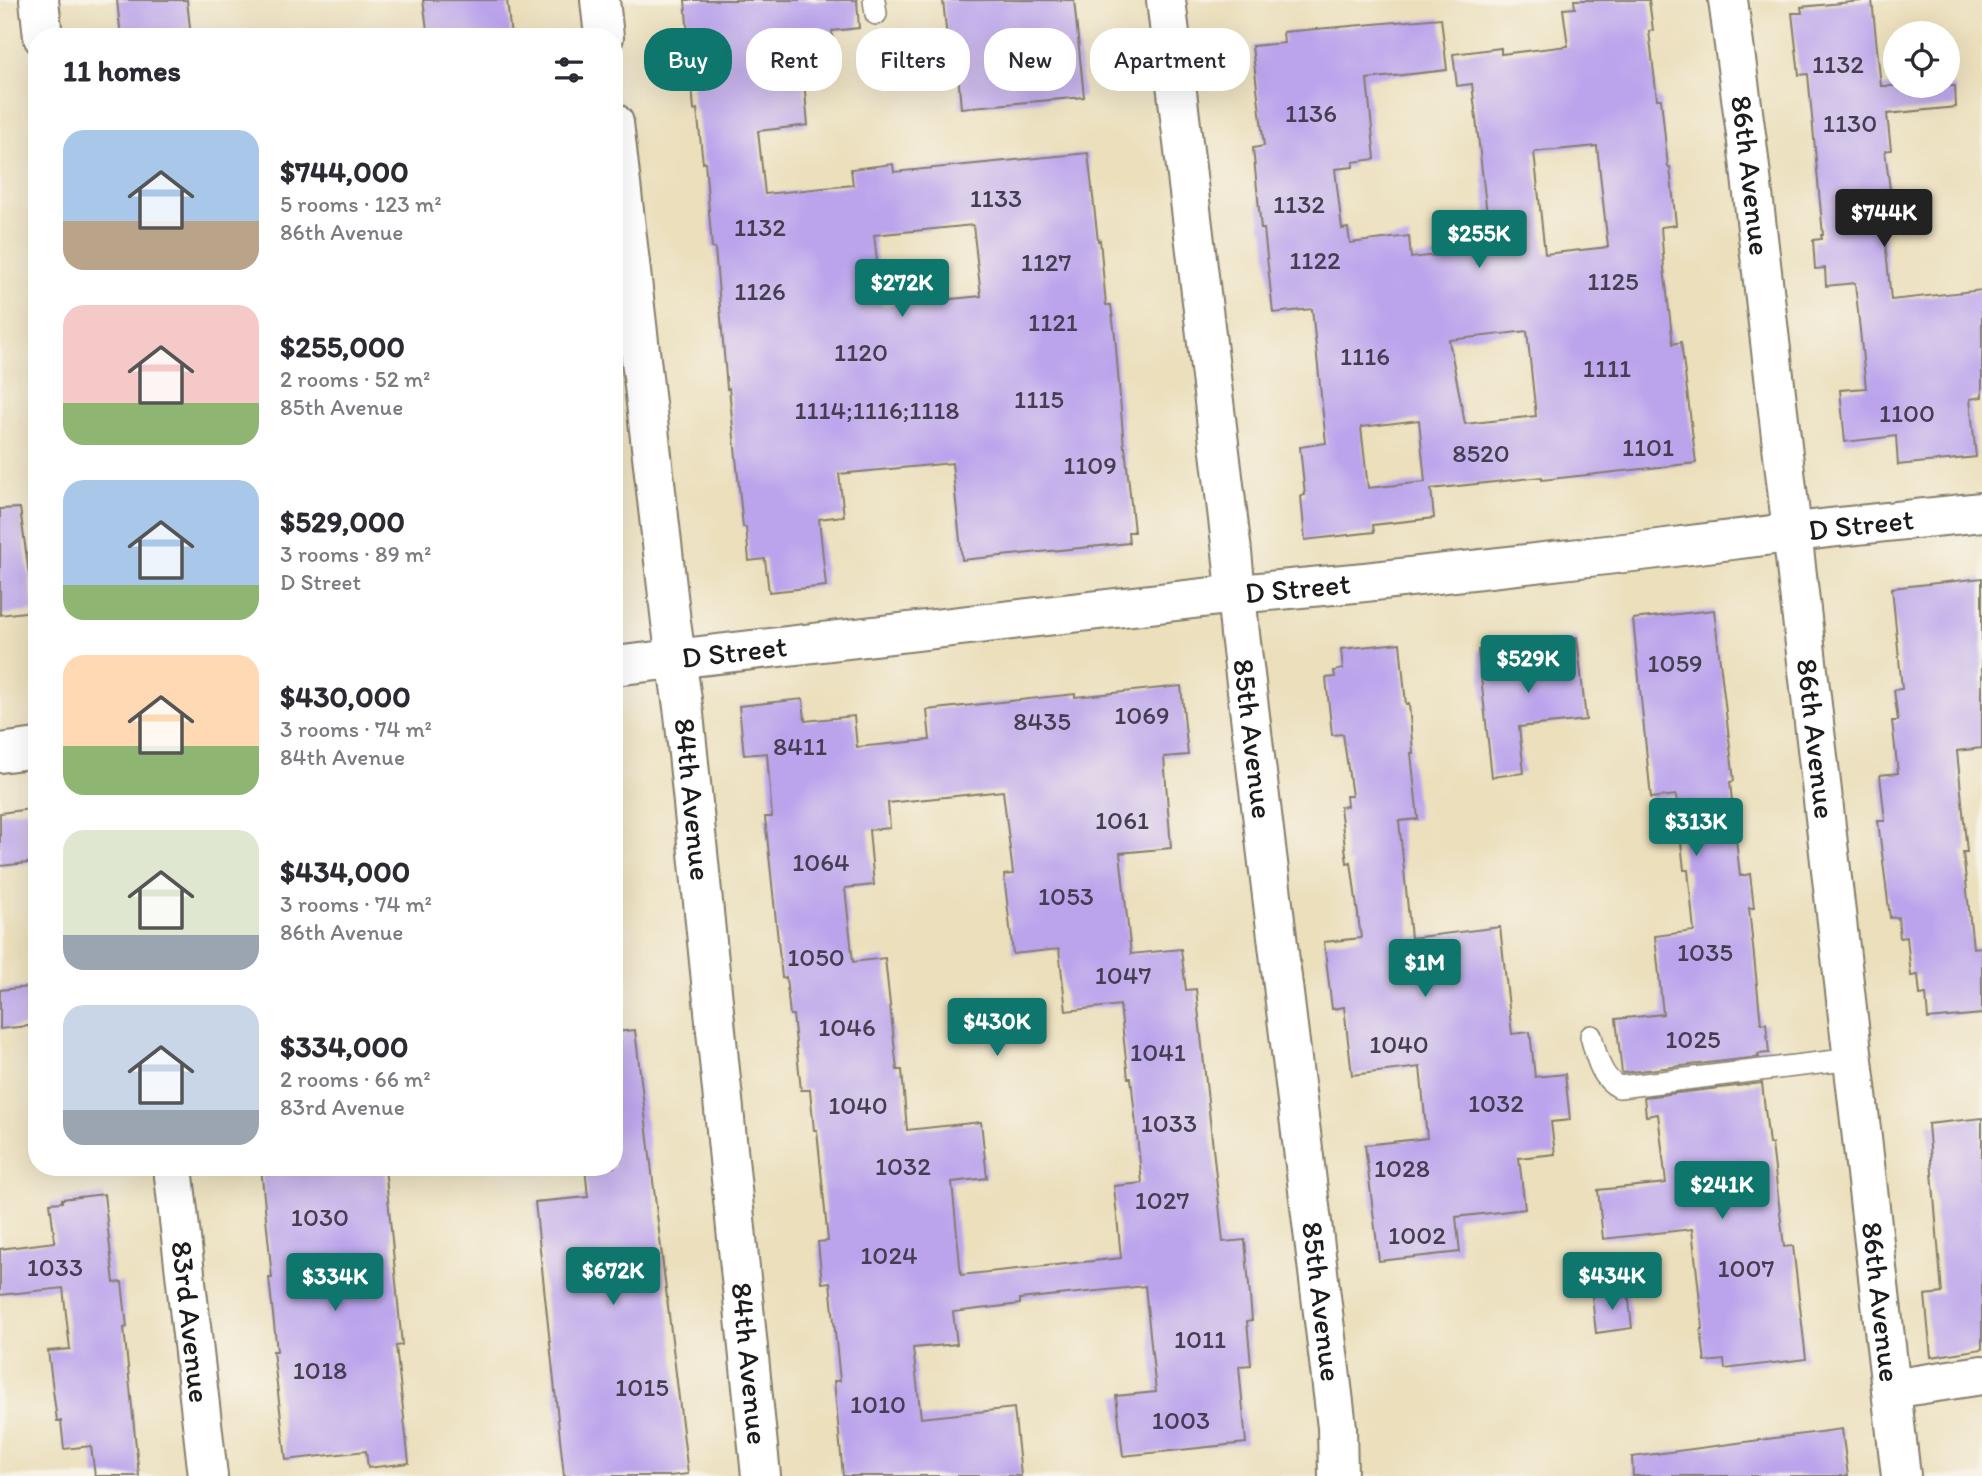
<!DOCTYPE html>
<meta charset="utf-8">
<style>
body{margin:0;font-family:Itim,sans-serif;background:#f7f7f7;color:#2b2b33;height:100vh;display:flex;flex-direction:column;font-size:26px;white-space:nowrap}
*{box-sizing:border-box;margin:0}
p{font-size:23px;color:#7c7c81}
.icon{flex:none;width:38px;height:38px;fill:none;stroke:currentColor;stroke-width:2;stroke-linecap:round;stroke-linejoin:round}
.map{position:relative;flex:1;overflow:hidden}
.details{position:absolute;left:28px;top:28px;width:595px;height:1148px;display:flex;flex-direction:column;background:#fff;border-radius:28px;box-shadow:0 7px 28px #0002}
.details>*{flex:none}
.banner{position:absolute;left:644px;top:28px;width:665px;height:63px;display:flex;gap:14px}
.controls{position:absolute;left:1883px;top:21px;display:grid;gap:14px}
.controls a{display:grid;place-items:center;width:77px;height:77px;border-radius:50%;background:#fff;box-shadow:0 7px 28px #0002;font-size:35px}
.price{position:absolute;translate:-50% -60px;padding:0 16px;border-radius:7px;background:#0f766e;color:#fff;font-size:23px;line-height:46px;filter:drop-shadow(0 2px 4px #0008)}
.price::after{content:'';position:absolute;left:50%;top:42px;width:21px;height:16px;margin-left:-10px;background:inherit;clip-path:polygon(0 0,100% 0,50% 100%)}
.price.active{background:#222;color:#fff}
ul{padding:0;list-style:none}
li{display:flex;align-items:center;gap:21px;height:175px;padding:0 35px}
li span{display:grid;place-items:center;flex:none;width:196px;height:140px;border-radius:21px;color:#555}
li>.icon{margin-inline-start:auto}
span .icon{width:84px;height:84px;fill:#fffc;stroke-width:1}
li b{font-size:30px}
h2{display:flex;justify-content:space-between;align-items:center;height:84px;padding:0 35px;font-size:30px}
.tag{padding:0 24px;border-radius:28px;background:#fff;box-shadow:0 7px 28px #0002;font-size:24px;line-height:63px}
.tag.active{background:#0f766e;color:#fff}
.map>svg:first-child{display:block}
.building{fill:#bba4ec;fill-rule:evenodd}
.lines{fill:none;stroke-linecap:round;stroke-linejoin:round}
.service-casing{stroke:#847e6c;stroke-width:24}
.minor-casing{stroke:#847e6c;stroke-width:42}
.service{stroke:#fff;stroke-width:21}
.minor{stroke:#fff;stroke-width:38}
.labels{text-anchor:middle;stroke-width:5;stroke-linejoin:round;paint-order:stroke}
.number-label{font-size:26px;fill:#443e50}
.street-label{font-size:30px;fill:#1c1c1c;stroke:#f7f3e8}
</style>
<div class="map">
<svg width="1982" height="1476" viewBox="0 0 1982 1476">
<rect width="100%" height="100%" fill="#f7f3e8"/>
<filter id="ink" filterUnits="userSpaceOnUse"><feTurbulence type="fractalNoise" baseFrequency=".0143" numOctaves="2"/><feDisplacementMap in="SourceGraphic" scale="14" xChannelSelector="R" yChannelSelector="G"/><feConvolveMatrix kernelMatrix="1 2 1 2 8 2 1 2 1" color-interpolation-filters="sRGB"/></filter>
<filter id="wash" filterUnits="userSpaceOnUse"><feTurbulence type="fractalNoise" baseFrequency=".00686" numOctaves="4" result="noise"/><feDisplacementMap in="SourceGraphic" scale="28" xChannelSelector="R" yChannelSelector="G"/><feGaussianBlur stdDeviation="1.57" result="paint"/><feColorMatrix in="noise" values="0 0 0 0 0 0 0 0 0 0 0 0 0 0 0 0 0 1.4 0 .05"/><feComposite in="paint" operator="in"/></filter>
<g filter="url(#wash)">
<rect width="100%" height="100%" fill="#ebdfbc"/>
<g id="blocks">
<g class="building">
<path d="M 117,0 L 187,0 L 191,37 L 121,37 Z"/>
<path d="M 423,0 L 507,0 L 511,37 L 428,37 Z"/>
<path d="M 685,0 L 857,0 L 859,28 L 832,31 L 834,53 L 807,56 L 807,58 L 802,59 L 808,125 L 758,131 L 765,194 L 853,185 L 851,169 L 893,164 L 894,172 L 1088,153 L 1098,241 L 1100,240 L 1106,305 L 1111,305 L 1115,336 L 1124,447 L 1125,447 L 1134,532 L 1128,532 L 1129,543 L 962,560 L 952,463 L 839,474 L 844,516 L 819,519 L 826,586 L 769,592 L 765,559 L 749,561 L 746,527 L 743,527 L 729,388 L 727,389 L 715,248 L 712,248 L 705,162 L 703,163 L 697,109 L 694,110 ZM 973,225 L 981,296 L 882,306 L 874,235 Z"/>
<path d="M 943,0 L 1074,0 L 1084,97 L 961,108 L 955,38 L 947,39 Z"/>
<path d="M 1574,0 L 1649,0 L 1653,30 L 1649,31 L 1657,99 L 1661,99 L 1668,167 L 1670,167 L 1676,225 L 1661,227 L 1664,268 L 1673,344 L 1681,342 L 1696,463 L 1542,480 L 1542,477 L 1431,489 L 1434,518 L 1373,525 L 1374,532 L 1305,540 L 1301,496 L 1305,495 L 1300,447 L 1326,443 L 1312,309 L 1273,313 L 1264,229 L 1261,229 L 1253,148 L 1264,146 L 1252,46 L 1284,43 L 1283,32 L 1441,18 L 1447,70 L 1367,79 L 1375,159 L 1353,162 L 1353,167 L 1335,169 L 1342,229 L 1348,228 L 1350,243 L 1409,236 L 1411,258 L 1491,249 L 1472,84 L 1457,86 L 1453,54 L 1501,48 L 1501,54 L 1568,46 L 1563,9 L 1575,8 ZM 1597,146 L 1608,247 L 1545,254 L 1534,152 ZM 1527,331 L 1536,416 L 1465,424 L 1449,340 ZM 1419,420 L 1425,482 L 1368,488 L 1361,427 Z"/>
<path d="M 1872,0 L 1881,86 L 1955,86 L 1956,107 L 1887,114 L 1891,150 L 1885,151 L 1890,189 L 1880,190 L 1891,300 L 1982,290 L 1982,397 L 1970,399 L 1976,457 L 1898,465 L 1896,436 L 1845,442 L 1840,390 L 1866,388 L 1855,283 L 1826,286 L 1825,268 L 1815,269 L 1813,240 L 1822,239 L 1821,235 L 1823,235 L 1808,74 L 1799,75 L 1792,13 L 1802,13 L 1801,7 Z"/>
<path d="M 20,508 L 34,611 L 0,615 L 0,509 Z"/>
<path d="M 1982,578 L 1982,748 L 1957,751 L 1967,852 L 1963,852 L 1973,948 L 1982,947 L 1982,1014 L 1928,1019 L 1926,994 L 1920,995 L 1918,975 L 1911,976 L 1907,937 L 1900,938 L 1898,917 L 1890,918 L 1878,821 L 1885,821 L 1880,775 L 1898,773 L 1892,721 L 1898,721 L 1894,690 L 1902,689 L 1892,588 Z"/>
<path d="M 1714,610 L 1734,781 L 1730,782 L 1740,876 L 1750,874 L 1754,908 L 1749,908 L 1761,1024 L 1766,1023 L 1769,1053 L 1758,1054 L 1759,1057 L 1622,1073 L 1616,1019 L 1663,1014 L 1655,936 L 1694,931 L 1688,870 L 1684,870 L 1676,795 L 1651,798 L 1633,619 Z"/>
<path d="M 1577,637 L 1586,720 L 1519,727 L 1524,773 L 1492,777 L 1478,650 Z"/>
<path d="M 1400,643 L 1406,705 L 1409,704 L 1413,753 L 1411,753 L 1418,819 L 1399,821 L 1411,938 L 1500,927 L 1512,1034 L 1530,1032 L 1535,1077 L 1565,1074 L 1570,1120 L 1551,1122 L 1555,1154 L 1519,1158 L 1525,1209 L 1456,1217 L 1460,1252 L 1379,1261 L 1365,1145 L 1427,1138 L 1420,1067 L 1352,1075 L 1344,1007 L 1332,1009 L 1324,942 L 1361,938 L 1351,862 L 1347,863 L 1340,807 L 1347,806 L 1346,796 L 1352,796 L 1343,734 L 1332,735 L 1326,678 L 1335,677 L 1334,671 L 1343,669 L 1341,649 Z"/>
<path d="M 1181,686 L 1188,755 L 1164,757 L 1171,848 L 1120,853 L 1131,954 L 1181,949 L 1186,990 L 1196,989 L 1223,1242 L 1245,1240 L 1252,1320 L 1247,1321 L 1251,1365 L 1239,1366 L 1246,1443 L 1123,1456 L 1116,1396 L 1156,1392 L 1145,1286 L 1020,1299 L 1020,1304 L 953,1312 L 957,1344 L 913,1348 L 921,1418 L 1014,1408 L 1021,1476 L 843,1476 L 834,1381 L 840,1381 L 830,1282 L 822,1283 L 818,1242 L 828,1241 L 817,1130 L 814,1130 L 810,1090 L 801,1090 L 793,1015 L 790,1015 L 786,977 L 782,978 L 765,817 L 772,817 L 767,753 L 744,755 L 739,706 L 803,699 L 805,721 L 854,716 L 857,747 L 930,740 L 927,710 L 1075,694 L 1075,697 ZM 1003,791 L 1013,874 L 1004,875 L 1013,954 L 1059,949 L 1066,1011 L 1120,1005 L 1128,1078 L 1131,1078 L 1142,1183 L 1114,1186 L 1121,1258 L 961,1275 L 952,1182 L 987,1178 L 981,1122 L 907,1130 L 902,1070 L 897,1070 L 885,958 L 853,962 L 845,888 L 874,885 L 869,830 L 890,828 L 888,803 Z"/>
<path d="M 37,808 L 37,862 L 0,866 L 0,813 Z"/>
<path d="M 37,986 L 37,1025 L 0,1029 L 0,990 Z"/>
<path d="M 635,1030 L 688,1474 L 669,1476 L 564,1476 L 535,1202 L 588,1197 L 585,1167 L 614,1167 L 614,1032 Z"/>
<path d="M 1762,1083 L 1769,1144 L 1772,1144 L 1784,1247 L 1793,1246 L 1806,1359 L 1725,1369 L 1724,1360 L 1705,1362 L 1701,1329 L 1703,1329 L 1692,1229 L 1603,1239 L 1598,1190 L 1666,1183 L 1658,1114 L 1646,1116 L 1644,1097 Z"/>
<path d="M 1982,1118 L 1982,1349 L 1931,1357 L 1925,1295 L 1942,1293 L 1928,1124 Z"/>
<path d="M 261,1167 L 385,1167 L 402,1345 L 396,1346 L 409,1463 L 368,1468 L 366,1451 L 286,1460 L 273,1351 L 277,1351 L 269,1278 L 272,1278 Z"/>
<path d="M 104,1194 L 114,1283 L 122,1282 L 127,1327 L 124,1328 L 139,1476 L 95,1476 L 91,1446 L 64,1449 L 61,1421 L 57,1421 L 48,1351 L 70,1349 L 63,1288 L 0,1295 L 0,1249 L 55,1242 L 50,1203 L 62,1202 L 62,1199 Z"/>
<path d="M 1628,1292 L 1632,1328 L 1596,1333 L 1592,1296 Z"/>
<path d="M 1842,1429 L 1848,1476 L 1633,1476 L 1632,1457 Z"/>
</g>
</g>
</g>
<g filter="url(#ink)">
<use href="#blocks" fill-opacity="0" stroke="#847e6c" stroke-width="2"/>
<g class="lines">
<defs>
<g id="service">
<path d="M 874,0 L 876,14"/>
<path d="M 1591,1036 C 1596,1054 1600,1078 1619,1087 L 1853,1059"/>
</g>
<g id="minor">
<path d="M 39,0 L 43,37"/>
<path d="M 600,0 L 604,37"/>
<path id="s1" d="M 1166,0 L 1232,552 L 1240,634 L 1337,1427 L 1338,1476"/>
<path id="s2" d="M 1728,0 L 1747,142 L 1901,1476"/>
<path id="s3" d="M 614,123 L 671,622 L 684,714 L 761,1476"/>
<path id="s4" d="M 614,666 L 1237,594 L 1365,582 L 1633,552 L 1829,528 L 1982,512"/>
<path d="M 0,753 L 37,748"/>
<path id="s5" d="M 173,1167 L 208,1476"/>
<path d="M 1891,1389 L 1982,1375"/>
</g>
</defs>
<use href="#service" class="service-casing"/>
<use href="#minor" class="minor-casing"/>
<use href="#service" class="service"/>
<use href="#minor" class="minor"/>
</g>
</g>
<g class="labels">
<g class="number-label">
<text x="1838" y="73">1132</text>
<text x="1311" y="122">1136</text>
<text x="1850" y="132">1130</text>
<text x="996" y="207">1133</text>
<text x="1299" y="213">1132</text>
<text x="760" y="236">1132</text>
<text x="1315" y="269">1122</text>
<text x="1046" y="271">1127</text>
<text x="1613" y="290">1125</text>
<text x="760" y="300">1126</text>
<text x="1053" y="331">1121</text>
<text x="861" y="361">1120</text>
<text x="1365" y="365">1116</text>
<text x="1607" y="377">1111</text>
<text x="1039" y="408">1115</text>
<text x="877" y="419">1114;1116;1118</text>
<text x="1907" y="422">1100</text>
<text x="1648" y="456">1101</text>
<text x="1481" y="462">8520</text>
<text x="1090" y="474">1109</text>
<text x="1675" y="672">1059</text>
<text x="1142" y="724">1069</text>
<text x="1042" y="730">8435</text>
<text x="800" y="755">8411</text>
<text x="1122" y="829">1061</text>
<text x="821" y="871">1064</text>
<text x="1066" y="905">1053</text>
<text x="1705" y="961">1035</text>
<text x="816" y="966">1050</text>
<text x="1123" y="984">1047</text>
<text x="847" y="1036">1046</text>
<text x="1693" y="1048">1025</text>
<text x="1399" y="1053">1040</text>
<text x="1158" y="1061">1041</text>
<text x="1496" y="1112">1032</text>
<text x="858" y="1114">1040</text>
<text x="1169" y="1132">1033</text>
<text x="903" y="1175">1032</text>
<text x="1402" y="1177">1028</text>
<text x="1162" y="1209">1027</text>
<text x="320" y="1226">1030</text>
<text x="1417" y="1244">1002</text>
<text x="889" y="1264">1024</text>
<text x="55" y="1276">1033</text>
<text x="1746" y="1277">1007</text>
<text x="1200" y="1348">1011</text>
<text x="320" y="1379">1018</text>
<text x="642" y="1396">1015</text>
<text x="878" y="1413">1010</text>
<text x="1181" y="1429">1003</text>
</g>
<g class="street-label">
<text dy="10" stroke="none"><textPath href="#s2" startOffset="177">86th Avenue</textPath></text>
<text dy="10" stroke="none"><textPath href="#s4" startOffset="1255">D Street</textPath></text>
<text dy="10" stroke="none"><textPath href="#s4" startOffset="688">D Street</textPath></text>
<text dy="10" stroke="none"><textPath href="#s4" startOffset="121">D Street</textPath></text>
<text dy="10" stroke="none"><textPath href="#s1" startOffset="744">85th Avenue</textPath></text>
<text dy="10" stroke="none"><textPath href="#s2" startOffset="744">86th Avenue</textPath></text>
<text dy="10" stroke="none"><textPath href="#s3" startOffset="681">84th Avenue</textPath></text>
<text dy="10" stroke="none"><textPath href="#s1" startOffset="1311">85th Avenue</textPath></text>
<text dy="10" stroke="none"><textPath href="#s2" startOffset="1311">86th Avenue</textPath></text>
<text dy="10" stroke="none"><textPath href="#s5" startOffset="156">83rd Avenue</textPath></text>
<text dy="10" stroke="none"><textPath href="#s3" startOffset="1248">84th Avenue</textPath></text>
</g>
</g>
</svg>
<div class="controls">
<a><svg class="icon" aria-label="locate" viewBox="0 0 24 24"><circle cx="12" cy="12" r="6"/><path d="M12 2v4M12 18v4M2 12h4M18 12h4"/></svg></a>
</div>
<b class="price active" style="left:1884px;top:249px">$744K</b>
<b class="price" style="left:1479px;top:270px">$255K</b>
<b class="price" style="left:902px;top:319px">$272K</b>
<b class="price" style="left:1528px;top:695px">$529K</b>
<b class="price" style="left:1696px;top:858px">$313K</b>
<b class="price" style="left:1425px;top:999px">$1M</b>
<b class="price" style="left:997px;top:1058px">$430K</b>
<b class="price" style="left:1722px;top:1221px">$241K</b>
<b class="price" style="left:613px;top:1307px">$672K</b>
<b class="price" style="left:1612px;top:1312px">$434K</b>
<b class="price" style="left:335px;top:1313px">$334K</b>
<div class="banner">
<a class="tag active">Buy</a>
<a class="tag">Rent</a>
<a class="tag">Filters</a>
<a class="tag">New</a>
<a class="tag">Apartment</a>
</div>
<section class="details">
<h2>11 homes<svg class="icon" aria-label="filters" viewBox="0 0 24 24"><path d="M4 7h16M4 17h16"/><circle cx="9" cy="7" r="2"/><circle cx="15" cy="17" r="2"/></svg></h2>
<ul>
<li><span style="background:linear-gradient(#a9c7e8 65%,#b9a48a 0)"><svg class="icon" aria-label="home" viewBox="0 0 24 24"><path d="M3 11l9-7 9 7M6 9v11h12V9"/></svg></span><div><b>$744,000</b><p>5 rooms · 123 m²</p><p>86th Avenue</p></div></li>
<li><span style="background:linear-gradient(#f6c9c9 70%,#8fb573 0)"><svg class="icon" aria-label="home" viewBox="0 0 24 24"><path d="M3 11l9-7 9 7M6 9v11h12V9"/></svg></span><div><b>$255,000</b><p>2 rooms · 52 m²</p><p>85th Avenue</p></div></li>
<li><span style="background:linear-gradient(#a9c7e8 75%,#8fb573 0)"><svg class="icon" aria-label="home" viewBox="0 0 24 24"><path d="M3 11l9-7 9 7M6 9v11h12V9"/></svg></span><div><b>$529,000</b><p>3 rooms · 89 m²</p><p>D Street</p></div></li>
<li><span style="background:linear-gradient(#ffd9b3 65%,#8fb573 0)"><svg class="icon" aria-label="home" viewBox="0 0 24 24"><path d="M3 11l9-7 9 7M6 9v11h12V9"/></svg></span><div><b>$430,000</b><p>3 rooms · 74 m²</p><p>84th Avenue</p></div></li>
<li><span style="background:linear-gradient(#dfe7d0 75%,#9aa5b1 0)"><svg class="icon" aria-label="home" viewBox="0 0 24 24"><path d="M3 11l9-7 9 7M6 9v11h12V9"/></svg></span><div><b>$434,000</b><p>3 rooms · 74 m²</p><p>86th Avenue</p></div></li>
<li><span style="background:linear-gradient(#c9d6e8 75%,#9aa5b1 0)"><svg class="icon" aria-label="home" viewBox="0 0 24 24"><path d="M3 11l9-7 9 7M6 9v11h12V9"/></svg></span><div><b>$334,000</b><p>2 rooms · 66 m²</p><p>83rd Avenue</p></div></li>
</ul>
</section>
</div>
